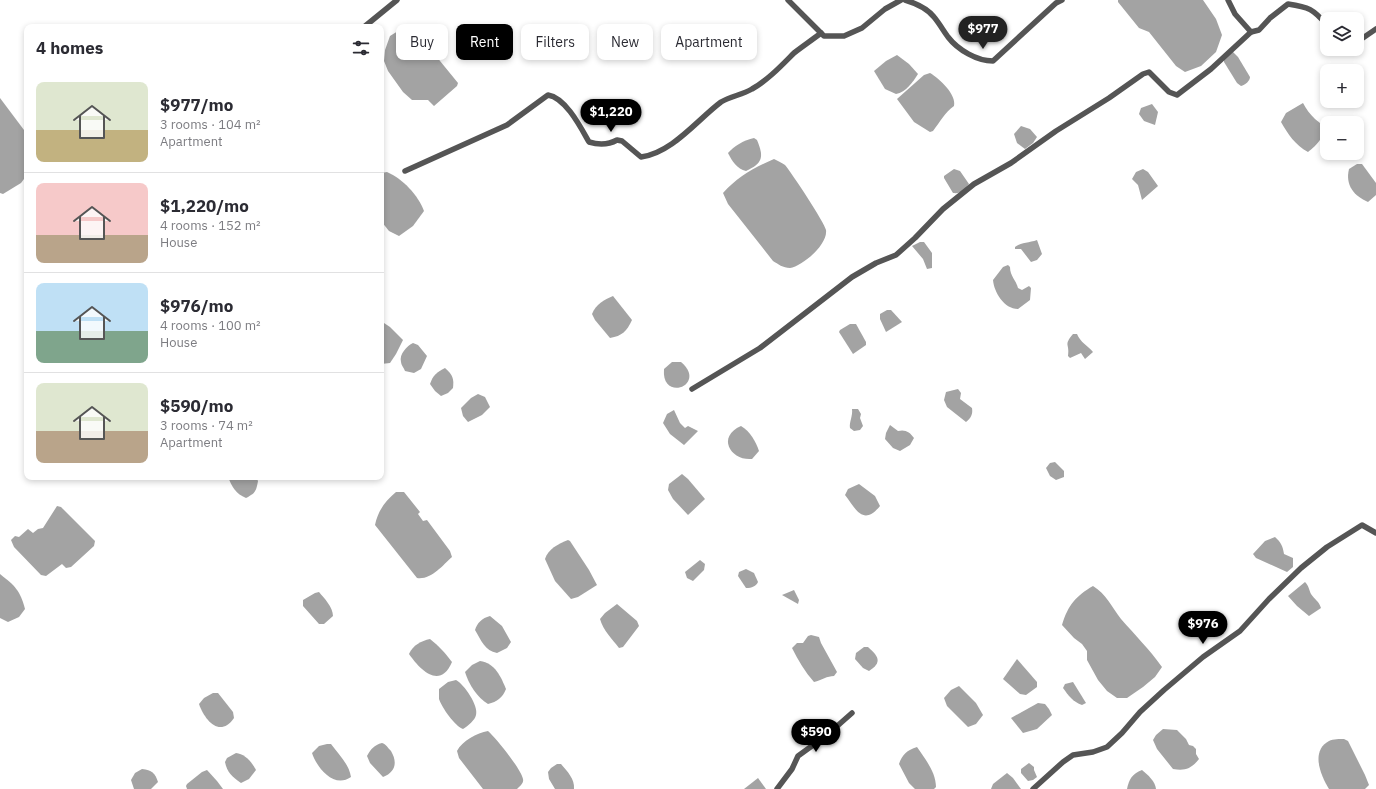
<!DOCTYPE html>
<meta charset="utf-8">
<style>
body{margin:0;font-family:"IBM Plex Sans",sans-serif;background:#f7f7f7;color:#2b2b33;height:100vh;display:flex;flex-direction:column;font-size:15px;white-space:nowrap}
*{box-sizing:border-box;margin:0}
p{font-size:13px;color:#7c7c81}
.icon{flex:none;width:22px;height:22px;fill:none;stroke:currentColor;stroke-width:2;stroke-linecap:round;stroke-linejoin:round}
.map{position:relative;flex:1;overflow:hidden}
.side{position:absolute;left:24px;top:24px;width:360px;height:456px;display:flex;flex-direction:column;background:#fff;border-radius:8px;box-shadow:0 2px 6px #0003}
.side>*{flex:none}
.banner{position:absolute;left:396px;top:24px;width:380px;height:36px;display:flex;gap:8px}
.controls{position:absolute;left:1320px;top:12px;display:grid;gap:8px}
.controls a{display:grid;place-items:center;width:44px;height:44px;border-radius:8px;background:#fff;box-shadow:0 2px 6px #0003;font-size:20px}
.price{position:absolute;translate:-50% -34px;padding:0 9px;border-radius:14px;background:#000;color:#fff;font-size:13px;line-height:26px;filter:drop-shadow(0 1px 2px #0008)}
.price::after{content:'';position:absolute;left:50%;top:24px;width:12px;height:9px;margin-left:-6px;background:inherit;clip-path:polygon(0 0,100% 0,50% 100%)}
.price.on{background:#222;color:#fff}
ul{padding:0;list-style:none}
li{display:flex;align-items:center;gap:12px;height:100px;padding:0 12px}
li+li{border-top:1px solid #e1e1e2}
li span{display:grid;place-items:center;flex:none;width:112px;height:80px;border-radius:8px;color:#555}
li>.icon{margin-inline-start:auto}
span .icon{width:48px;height:48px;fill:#fffc;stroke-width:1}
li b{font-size:17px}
h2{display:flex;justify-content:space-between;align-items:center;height:48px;padding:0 12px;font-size:17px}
.tag{padding:0 14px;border-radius:8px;background:#fff;box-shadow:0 2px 6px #0003;font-size:14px;line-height:36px}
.tag.on{background:#000;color:#fff}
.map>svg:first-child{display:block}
.water{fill:#a3a3a3}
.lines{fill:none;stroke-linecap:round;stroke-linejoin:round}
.minor{stroke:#555;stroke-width:5.5}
</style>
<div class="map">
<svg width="1376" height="789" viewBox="0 0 1376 789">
<rect width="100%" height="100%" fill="#fff"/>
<g class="water">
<path d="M 1118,0 L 1203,0 L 1216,19 L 1222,35 L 1216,52 L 1201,66 L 1185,72 L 1176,66 L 1149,32 L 1139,28 L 1118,2 Z"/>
<path d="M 407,29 L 418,34 L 458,83 L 457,86 L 434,106 L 428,100 L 412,100 L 403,92 L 388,71 L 384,61 L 385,50 L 390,36 L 398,31 Z"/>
<path d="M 1232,51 L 1238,57 L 1250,77 C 1250,81 1245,85 1241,86 L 1237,83 L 1224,62 L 1224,59 Z"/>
<path d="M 897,55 L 909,64 L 918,74 C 913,82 906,92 896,94 L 885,89 L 874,71 L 886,61 Z"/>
<path d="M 930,73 C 939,78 957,95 954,106 C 945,112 940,122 933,131 L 930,132 L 914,122 L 897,99 L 924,75 Z"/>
<path d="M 0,98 L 27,134 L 27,175 L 21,183 L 3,194 L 0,193 Z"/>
<path d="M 1303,103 C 1306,109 1310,114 1315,119 C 1316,120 1318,121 1320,123 C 1329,134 1316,146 1308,152 C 1295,145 1288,134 1281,122 L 1286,113 Z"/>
<path d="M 1152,104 L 1158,112 L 1155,125 L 1144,121 L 1139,114 L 1141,108 Z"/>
<path d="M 1021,126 L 1030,129 L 1037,137 L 1033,143 L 1025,149 L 1017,143 L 1014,134 Z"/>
<path d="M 754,138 L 757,140 C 764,157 763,163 746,171 C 737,169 732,161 728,153 C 734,146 744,140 754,138 Z"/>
<path d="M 774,159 C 778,161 782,163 785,165 C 791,172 825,223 826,230 C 828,244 803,266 790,268 C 783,268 778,264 773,261 L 728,204 L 723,193 C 737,177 755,167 774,159 Z"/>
<path d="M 1357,164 L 1362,164 L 1376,183 L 1376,195 L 1368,202 C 1354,196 1345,185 1349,169 Z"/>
<path d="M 954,169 L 960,171 L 969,184 C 964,190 961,194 953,193 L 944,178 L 944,176 Z"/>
<path d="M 1143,169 L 1148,172 L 1158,186 L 1142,200 L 1138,185 L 1132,179 L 1136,172 Z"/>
<path d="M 387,172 C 403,179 418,195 424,211 L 413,226 L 399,236 L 389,231 L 381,221 L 381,173 Z"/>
<path d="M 1037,240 L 1042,254 L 1037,260 L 1031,262 L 1021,249 L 1015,249 L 1015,247 C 1021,242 1029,243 1037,240 Z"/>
<path d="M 920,242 L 924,242 L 932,253 L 932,268 L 927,269 L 923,259 L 912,246 Z"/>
<path d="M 1008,265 L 1010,267 C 1010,276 1016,280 1018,288 L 1022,290 L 1029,286 L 1031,288 L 1030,300 L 1018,309 C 1004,309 994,292 993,280 L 1003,267 Z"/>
<path d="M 613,296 L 632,320 C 627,331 622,336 610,338 L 595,320 L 592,314 C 596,304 604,300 613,296 Z"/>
<path d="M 887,310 L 891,310 L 902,322 L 886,332 L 880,319 L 880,314 Z"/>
<path d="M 381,321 L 390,327 L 403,340 L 396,354 L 390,363 L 381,364 Z"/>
<path d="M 850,324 L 856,324 L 866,342 L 866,345 L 853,354 L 839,332 L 840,330 Z"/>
<path d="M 1073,334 L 1077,334 C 1080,342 1088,346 1093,352 L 1085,359 L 1081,353 L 1070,358 L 1068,356 C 1070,343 1063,346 1073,334 Z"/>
<path d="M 413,343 L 418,345 L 427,356 L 421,369 L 414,373 L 405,371 C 404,368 401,365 401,362 C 399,354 407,346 413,343 Z"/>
<path d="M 672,362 L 681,362 C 708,385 661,403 664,369 Z"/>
<path d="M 445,368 C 453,375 454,379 453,388 L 448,393 L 441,396 L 435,391 L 430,384 C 433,375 437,372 445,368 Z"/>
<path d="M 958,389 L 961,393 L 960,399 L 972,408 C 973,414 971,418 966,422 L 947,407 L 944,400 L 946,392 Z"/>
<path d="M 478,394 L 485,397 L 490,407 L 482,415 L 468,422 L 463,416 L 461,408 L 471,398 Z"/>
<path d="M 852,409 L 858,409 L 861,414 L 860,418 L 863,426 L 860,430 L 854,431 L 850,428 C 849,422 853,416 852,409 Z"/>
<path d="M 674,410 L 680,423 L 685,428 L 688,426 L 698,431 L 684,445 L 670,434 L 663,423 L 667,414 Z"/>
<path d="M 890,425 L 898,431 C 905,429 910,432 914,438 L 910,445 L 900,451 L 893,448 L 885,439 L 886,433 Z"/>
<path d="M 741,426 C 750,431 756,442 759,451 L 752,459 C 731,461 716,437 741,426 Z"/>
<path d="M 1055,462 L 1064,471 L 1064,477 L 1056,480 L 1050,476 L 1046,468 L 1050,463 Z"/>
<path d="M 682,474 L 688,479 L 705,499 L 688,515 L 673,499 L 668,490 L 669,484 Z"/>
<path d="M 228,477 L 256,477 L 258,481 C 256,492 255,493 246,498 C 236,494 232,487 228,477 Z"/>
<path d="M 859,484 L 875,496 L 880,506 C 863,527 855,508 845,495 L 848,489 Z"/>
<path d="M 396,492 L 404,492 L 420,512 L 418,514 L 423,521 L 427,520 L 450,551 L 452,557 C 442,566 431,580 417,578 L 375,525 C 378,511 385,501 396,492 Z"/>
<path d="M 57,506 L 61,507 L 95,541 L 94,546 L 71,567 L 66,568 L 62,564 L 46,576 L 41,575 L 14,547 L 11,540 L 15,536 L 19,537 L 28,529 L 33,533 L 38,529 L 43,528 Z"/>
<path d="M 1275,537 C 1281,542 1283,547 1284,554 L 1293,558 L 1293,567 L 1287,572 L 1256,558 L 1253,554 L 1265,541 Z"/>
<path d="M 568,540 L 570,541 L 589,570 L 597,585 L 578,597 L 571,599 L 555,581 L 545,559 C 548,549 558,544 568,540 Z"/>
<path d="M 700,560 L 705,564 L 704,570 L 693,581 L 687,578 L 685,572 Z"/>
<path d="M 746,569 L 754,573 L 758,582 C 756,586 752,588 746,588 L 738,576 L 739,572 Z"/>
<path d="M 0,574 C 15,586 20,590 25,609 L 19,617 L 8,622 L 0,618 Z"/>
<path d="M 1305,582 C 1309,586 1309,590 1311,594 C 1315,600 1319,601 1321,608 L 1309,616 L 1297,606 L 1288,596 Z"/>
<path d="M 1093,586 C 1106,594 1112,607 1121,619 C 1135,635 1150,650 1162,667 L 1155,677 L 1143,687 L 1127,698 L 1117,698 L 1107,691 L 1098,680 L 1087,660 L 1087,651 L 1082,644 L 1074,638 L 1062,625 C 1068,605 1076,596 1093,586 Z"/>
<path d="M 794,590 L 799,600 L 798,604 L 782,595 Z"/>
<path d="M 319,592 C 324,598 333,607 333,616 L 324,624 L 319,624 L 303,606 L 303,600 L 315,593 Z"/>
<path d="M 617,604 L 637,621 L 639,626 L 623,647 L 619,648 C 612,639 603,630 600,619 L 605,613 Z"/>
<path d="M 490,616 L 502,626 L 511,642 L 507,648 L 497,653 C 485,651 481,640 475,630 C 477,623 482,618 490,616 Z"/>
<path d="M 811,635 L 819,637 L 821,643 L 837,672 L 834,676 C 827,676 822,680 814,682 C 805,672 798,660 792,648 L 797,643 L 803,643 L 808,636 Z"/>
<path d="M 430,639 C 439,646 445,653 452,662 C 440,690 420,670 409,654 C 413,645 421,641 430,639 Z"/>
<path d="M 864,647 L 868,647 C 878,656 883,662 869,671 L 863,668 L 855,659 L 856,653 Z"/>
<path d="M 1017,659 L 1037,682 L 1037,687 L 1026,695 L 1020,694 L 1003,679 Z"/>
<path d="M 480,661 C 495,663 501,677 506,689 C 503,697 497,702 488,704 C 477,697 469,685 465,672 L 472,665 Z"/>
<path d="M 456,680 C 464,684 479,706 476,715 C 475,720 468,726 463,729 C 455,726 442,708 439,699 C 439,696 439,692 439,689 L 448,682 Z"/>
<path d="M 1073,682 L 1086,703 L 1082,705 C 1073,702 1068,695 1063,688 L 1065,684 Z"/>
<path d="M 959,686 L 976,703 L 983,715 L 976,724 L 968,727 L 947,706 L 944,698 L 951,690 Z"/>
<path d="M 213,693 L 218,693 L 233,712 L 234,718 C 220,738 205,721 199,704 L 204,698 Z"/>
<path d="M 1038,703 L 1045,704 L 1049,709 L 1052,715 L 1037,729 L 1023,733 L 1011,718 Z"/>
<path d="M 1163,729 L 1177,730 L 1186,739 L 1189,745 L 1193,746 L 1196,749 L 1196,754 L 1199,759 C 1191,769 1185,771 1173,769 L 1157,749 L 1153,740 L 1156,735 Z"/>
<path d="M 488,731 C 496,738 521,769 523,779 C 524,783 520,786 517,789 L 483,789 L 459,758 L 457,751 C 462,741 477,733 488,731 Z"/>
<path d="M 1344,739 L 1348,741 L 1365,775 L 1369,785 L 1365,789 L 1329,789 C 1321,776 1310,751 1329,741 C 1333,739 1340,739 1344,739 Z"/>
<path d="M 382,743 C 386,744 388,748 391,751 C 398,763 395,772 383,777 L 370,763 L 367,756 C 371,749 374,745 382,743 Z"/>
<path d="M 327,744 L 331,744 C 339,755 349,764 351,777 C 334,789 317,768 312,753 L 319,746 Z"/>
<path d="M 917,747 C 925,759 936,772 936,787 L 934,789 L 915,789 L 909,783 L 899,764 C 902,755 907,750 917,747 Z"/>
<path d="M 236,753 C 245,754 252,762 256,770 L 249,779 L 241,783 C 232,777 227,772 225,762 L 227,758 Z"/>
<path d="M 1029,763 L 1034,767 L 1034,770 L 1037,777 L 1033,780 L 1028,781 L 1021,773 L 1021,769 Z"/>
<path d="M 557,764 L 561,764 C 567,771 575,779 574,789 L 555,789 L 549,779 L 548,772 L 551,768 Z"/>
<path d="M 142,769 C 152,770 155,773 158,782 L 151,789 L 134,789 L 131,780 L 135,773 Z"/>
<path d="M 207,770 L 217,781 L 223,789 L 187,789 L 186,786 L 187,784 L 202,772 Z"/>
<path d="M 1142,770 C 1148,775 1155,781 1156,789 L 1127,789 C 1129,779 1132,774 1142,770 Z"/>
<path d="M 1007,773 L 1013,778 L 1021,789 L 991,789 L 993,784 Z"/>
<path d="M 758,778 L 766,789 L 744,789 Z"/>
</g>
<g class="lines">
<g class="minor">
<path d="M 788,0 L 824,36 L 844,36 L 862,28 L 885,9 L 901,0"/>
<path d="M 905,0 C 915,3 927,8 934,17 C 939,23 943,30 948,37 C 958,50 977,61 993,61 L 1056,3 L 1062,0"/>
<path d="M 1228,0 L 1235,14 L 1251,32 L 1259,30 L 1270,18 L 1288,4 C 1309,7 1313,9 1327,25"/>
<path d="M 364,27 L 397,0"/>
<path d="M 1357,42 L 1376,29"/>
<path d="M 405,171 L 507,125 L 548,95 C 566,98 581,128 589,142 C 599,145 608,145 617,140 L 622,141 L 641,157 C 672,153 697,120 721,102 C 731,96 742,95 752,89 C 768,80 781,66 794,53 C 803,46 812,40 821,33"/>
<path d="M 692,389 L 760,348 L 852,277 L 876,263 L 896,255 L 915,238 L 943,209 L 974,184 L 1011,163 L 1056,131 L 1109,98 L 1143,74 L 1149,72 L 1169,92 L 1177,95 L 1211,69 L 1251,32"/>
<path d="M 777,789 L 792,769 L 798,756 L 827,735 L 852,713"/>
<path d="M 1033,789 L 1063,762 L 1073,755 L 1093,752 L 1107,747 L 1122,733 L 1140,712 L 1164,690 L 1203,657 L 1240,631 L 1269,599 L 1301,568 L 1327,547 L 1362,525 L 1376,533"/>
</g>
</g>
</svg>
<div class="controls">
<a><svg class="icon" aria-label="layers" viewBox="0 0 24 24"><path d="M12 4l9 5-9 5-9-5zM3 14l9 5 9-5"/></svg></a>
<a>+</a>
<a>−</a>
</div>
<b class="price on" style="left:983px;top:50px">$977</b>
<b class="price" style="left:611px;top:133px">$1,220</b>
<b class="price" style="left:1203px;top:645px">$976</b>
<b class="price" style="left:816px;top:753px">$590</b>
<div class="banner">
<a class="tag">Buy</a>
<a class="tag on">Rent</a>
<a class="tag">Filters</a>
<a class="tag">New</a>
<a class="tag">Apartment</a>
</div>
<section class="side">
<h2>4 homes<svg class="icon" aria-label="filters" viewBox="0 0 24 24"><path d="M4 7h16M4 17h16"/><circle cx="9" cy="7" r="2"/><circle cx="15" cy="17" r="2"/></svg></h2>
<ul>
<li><span style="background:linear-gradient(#dfe7d0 60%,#c2b280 0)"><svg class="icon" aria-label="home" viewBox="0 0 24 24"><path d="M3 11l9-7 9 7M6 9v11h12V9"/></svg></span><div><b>$977/mo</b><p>3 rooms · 104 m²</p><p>Apartment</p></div></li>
<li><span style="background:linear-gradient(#f6c9c9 65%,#b9a48a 0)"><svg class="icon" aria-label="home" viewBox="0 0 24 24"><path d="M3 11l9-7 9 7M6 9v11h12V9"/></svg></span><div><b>$1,220/mo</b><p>4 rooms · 152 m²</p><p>House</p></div></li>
<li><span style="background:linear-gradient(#bfe0f5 60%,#7fa58c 0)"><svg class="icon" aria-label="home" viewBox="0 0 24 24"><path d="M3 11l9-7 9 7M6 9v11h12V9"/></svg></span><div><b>$976/mo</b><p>4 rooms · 100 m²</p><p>House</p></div></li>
<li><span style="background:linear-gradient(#dfe7d0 60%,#b9a48a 0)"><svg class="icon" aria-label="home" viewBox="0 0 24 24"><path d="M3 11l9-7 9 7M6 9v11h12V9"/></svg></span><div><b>$590/mo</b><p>3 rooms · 74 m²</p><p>Apartment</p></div></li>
</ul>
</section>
</div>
